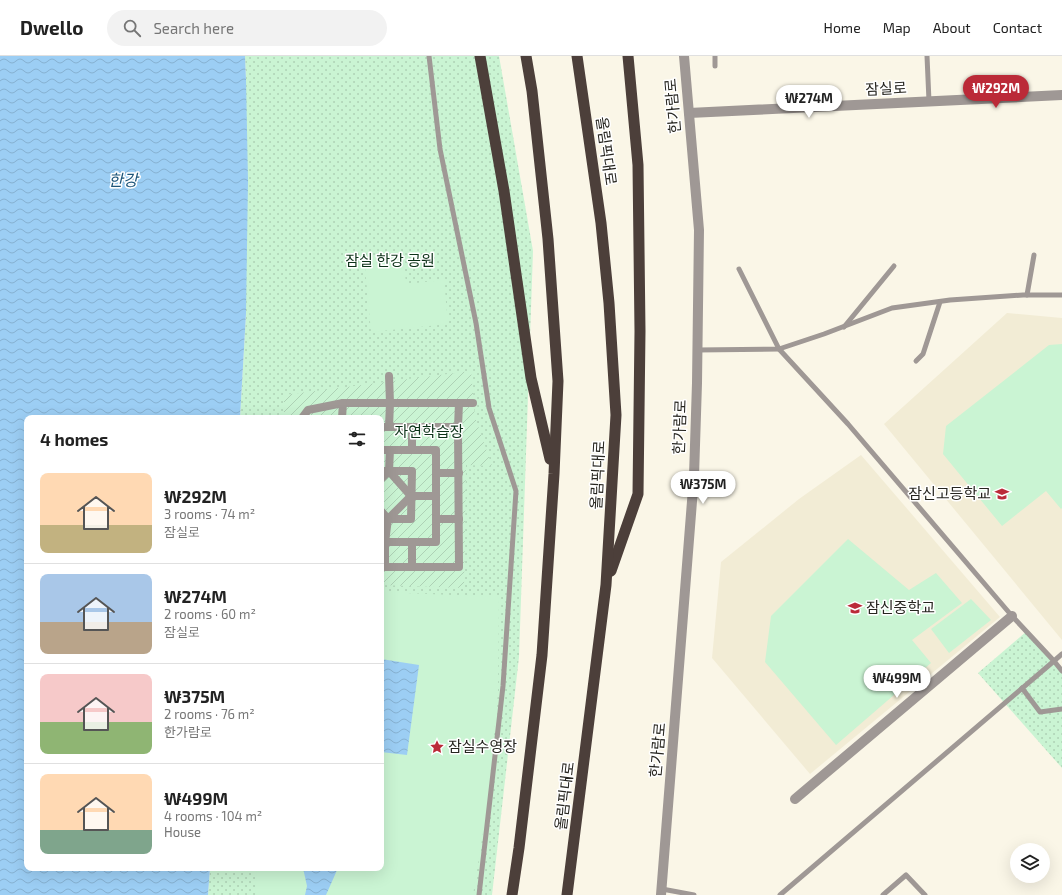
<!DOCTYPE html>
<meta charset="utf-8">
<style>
body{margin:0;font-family:"Exo 2","Noto Sans KR",sans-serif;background:#f2f2f2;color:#222;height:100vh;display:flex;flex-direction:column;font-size:15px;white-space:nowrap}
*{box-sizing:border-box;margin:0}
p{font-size:13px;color:#767676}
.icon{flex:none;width:22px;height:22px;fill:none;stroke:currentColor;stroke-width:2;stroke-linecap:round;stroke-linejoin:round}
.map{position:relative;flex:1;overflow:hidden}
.side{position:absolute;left:24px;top:359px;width:360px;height:456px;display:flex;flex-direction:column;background:#fff;border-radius:8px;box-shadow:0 4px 16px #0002}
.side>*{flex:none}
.tools{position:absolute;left:1010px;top:787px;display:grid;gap:8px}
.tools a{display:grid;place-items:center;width:40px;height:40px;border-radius:50%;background:#fff;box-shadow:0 4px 16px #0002;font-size:20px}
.price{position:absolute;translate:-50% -34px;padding:0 9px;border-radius:14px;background:#fff;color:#222;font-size:13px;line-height:26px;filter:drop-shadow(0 1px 2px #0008)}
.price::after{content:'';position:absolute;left:50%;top:24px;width:12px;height:9px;margin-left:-6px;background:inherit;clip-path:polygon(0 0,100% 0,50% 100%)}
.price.on{background:#bb2a38;color:#fff}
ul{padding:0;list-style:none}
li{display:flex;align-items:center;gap:12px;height:100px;padding:0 16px}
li+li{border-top:1px solid #e0e0e0}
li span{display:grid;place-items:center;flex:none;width:112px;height:80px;border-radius:8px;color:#555}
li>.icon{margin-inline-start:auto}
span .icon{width:48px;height:48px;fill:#fffc;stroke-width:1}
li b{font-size:17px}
h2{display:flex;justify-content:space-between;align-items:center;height:48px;padding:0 16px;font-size:17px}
header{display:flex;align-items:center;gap:24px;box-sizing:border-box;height:56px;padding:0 20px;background:#fff;border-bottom:1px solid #e0e0e0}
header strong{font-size:19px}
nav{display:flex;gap:22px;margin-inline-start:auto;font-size:14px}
.search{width:280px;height:36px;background:#f2f2f2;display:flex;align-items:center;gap:10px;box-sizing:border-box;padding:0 14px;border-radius:22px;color:#767676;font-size:15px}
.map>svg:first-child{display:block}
.built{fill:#f2ecd5}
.park{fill:url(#park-dots)}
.garden{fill:url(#garden-furrows)}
.pitch{fill:#caf4d3}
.water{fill:url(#water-waves)}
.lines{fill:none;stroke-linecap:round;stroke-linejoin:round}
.service{stroke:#9f9895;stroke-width:5}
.pedestrian{stroke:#9f9895;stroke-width:8}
.minor{stroke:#9f9895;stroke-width:10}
.tertiary{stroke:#9f9895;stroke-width:10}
.trunk{stroke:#4c3f3a;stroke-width:11}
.labels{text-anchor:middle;stroke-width:3;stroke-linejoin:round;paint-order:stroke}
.street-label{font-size:15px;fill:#272620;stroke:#fff}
.park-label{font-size:15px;fill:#0d3319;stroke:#fff}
.poi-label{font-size:15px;fill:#272620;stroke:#fff;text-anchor:start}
.water-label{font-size:16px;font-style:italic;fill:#1c557a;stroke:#fff}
</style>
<header>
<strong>Dwello</strong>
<div class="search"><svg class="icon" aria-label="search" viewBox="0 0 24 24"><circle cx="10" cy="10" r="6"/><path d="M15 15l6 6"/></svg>Search here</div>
<nav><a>Home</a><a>Map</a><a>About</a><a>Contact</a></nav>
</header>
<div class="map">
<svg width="1062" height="839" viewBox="0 0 1062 839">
<defs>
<pattern id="park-dots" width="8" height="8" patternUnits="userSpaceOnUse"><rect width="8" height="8" fill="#caf4d3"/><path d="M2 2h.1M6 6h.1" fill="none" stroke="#aed1b5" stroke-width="1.8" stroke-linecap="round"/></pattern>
<pattern id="garden-furrows" width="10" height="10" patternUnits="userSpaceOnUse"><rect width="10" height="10" fill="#caf4d3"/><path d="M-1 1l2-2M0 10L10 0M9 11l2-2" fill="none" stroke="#aed1b5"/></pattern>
<pattern id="water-waves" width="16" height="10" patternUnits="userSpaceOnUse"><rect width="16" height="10" fill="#9ccef4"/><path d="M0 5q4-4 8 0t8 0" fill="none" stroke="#86b1d1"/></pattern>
</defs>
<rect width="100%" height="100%" fill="#faf6e7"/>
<g class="built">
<path d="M 1007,257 L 1062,262 L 1062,584 L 884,368 Z"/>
<path d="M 861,399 L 1000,561 L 810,718 L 712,602 L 721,506 L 799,443 Z"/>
</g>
<g class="park">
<path d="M 245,0 L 499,0 L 533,195 L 519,601 L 492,839 L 208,839 L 210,812 L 381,812 L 381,362 L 240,362 L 246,258 L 246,23 Z"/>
<path d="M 1027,575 L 1062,615 L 1062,712 L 978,617 Z"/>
</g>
<path class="garden" d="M 471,315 L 475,361 L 492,410 L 466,409 L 464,532 L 381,529 L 381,362 L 284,362 L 284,339 Z"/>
<g class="pitch">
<path d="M 403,198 L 406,228 L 444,224 L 448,268 L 371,276 L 364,201 Z"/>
<path d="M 1062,288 L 1062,452 L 1061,453 L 1046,435 L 1002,470 L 943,398 L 946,370 L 1049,289 Z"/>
<path d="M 848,483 L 909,534 L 936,517 L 962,547 L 912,584 L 931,607 L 836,689 L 765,606 L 771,560 Z"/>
<path d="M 381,536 L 499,541 L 498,636 L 488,746 L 473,839 L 255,839 L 257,812 L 381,812 Z"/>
<path d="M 971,543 L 991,564 L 949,597 L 931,573 Z"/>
</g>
<g class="water">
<path d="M 0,0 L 245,0 L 246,23 L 248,125 L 246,258 L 240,362 L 27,362 L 27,812 L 210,812 L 208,839 L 0,839 Z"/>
<path d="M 381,603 L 419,609 L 407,699 L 381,696 Z"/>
<path d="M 303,812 L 338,812 L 326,839 L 305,839 L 307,830 Z"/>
</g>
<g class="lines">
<g class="service">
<path d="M 429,0 L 440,93 L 476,267 L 489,352 L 516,435 L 503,630 L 479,839"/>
<path d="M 715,0 L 715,10"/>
<path d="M 927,0 L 929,45"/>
<path d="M 739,213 L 779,293 L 848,368 L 1012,560 L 1054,605 L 1062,598"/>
<path d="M 1027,239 L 1034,199"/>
<path d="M 844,271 L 894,210"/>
<path d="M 697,294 L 779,293 L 824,278 L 892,252 L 950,244 L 1023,239 L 1062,239"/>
<path d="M 916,305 L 923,298 L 940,246"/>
<path d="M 1022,632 L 1040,656 L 1062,653"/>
<path d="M 662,833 L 694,839"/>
<path d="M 780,839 L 1054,605 L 1062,615"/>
<path d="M 883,839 L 906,819 L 925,839"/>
</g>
<g class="pedestrian">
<path d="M 389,320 L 390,347 L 389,371"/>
<path d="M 459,347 L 473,347"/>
<path d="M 302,362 L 308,354 L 343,347 L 459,347 L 458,371"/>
<path d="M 342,362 L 343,347"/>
<path d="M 381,371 L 458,371 L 459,511 L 381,511"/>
<path d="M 412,371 L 412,394"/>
<path d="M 381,394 L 436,394 L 436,486 L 381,486"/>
<path d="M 381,415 L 412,415 L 411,463 L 381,463"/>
<path d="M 389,415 L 390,394"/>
<path d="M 436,417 L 459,417"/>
<path d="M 381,423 L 389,415 L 411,440"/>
<path d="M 381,455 L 388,463 L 411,440 L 436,440"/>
<path d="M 436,463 L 459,463"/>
<path d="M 385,511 L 385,486 L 388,463"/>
<path d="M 412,511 L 412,486"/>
</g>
<path class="minor" d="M 795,743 L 1012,560"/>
<g class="tertiary">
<path d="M 689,57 L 1062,39"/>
<path d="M 661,839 L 694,420 L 697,327 L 699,174 L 684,0"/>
</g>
<g class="trunk">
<path d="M 480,0 L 504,135 L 531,322 L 550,403"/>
<path d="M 611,515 L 638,438 L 640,275 L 638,109 L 628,0"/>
<path d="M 512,839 L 519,792 L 542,599 L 554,418 L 558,325 L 548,183 L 532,35 L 526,0"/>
<path d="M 567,839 L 606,529 L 616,359 L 609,247 L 601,167 L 577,0"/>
</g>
</g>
<defs>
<symbol id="school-bare" viewBox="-9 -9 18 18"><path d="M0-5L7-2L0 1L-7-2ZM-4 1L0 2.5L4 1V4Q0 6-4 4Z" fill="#bb2a38" stroke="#fff" stroke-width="2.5" paint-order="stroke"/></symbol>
<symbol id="sight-bare" viewBox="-9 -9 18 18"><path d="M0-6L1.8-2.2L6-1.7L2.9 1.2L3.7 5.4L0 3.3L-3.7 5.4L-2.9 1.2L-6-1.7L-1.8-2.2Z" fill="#bb2a38" stroke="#fff" stroke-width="2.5" paint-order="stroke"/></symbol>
</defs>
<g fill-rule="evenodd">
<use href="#school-bare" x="992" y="428" width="20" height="20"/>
<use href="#school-bare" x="845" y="542" width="20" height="20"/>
<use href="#sight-bare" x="427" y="681" width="20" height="20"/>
</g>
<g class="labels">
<g class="street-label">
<text transform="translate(886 33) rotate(-3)" y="5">잠실로</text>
<text transform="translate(673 50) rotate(-95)" y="5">한가람로</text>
<text transform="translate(606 95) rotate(82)" y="5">올림픽대로</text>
<text transform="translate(680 371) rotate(-88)" y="5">한가람로</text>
<text transform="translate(598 419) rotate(-87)" y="5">올림픽대로</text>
<text transform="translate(658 694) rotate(-85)" y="5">한가람로</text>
<text transform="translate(565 740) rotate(-83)" y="5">올림픽대로</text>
</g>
<g class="park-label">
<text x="390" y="210">잠실 한강 공원</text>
<text x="429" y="381">자연학습장</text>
</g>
<g class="poi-label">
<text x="991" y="443" text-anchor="end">잠신고등학교</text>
<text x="866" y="557">잠신중학교</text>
<text x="448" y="696">잠실수영장</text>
</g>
<g class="water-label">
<text x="123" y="130">한강</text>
</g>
</g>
</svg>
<div class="tools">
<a><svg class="icon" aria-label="layers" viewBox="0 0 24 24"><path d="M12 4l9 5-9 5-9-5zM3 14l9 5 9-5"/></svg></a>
</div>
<b class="price on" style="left:996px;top:53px">₩292M</b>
<b class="price" style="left:809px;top:63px">₩274M</b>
<b class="price" style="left:703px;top:449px">₩375M</b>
<b class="price" style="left:897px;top:643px">₩499M</b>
<section class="side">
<h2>4 homes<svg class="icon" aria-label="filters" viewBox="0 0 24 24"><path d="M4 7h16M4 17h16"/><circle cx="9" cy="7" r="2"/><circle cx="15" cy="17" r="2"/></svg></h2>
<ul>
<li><span style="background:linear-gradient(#ffd9b3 65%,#c2b280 0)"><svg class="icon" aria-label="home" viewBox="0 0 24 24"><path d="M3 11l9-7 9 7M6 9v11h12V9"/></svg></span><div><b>₩292M</b><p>3 rooms · 74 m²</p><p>잠실로</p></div></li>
<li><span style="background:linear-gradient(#a9c7e8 60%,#b9a48a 0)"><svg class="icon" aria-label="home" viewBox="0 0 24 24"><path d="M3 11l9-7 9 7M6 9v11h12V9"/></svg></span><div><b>₩274M</b><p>2 rooms · 60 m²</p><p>잠실로</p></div></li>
<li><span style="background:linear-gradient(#f6c9c9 60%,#8fb573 0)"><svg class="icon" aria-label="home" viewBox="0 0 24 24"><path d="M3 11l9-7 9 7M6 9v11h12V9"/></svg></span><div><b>₩375M</b><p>2 rooms · 76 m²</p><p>한가람로</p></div></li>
<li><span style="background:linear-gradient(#ffd9b3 70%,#7fa58c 0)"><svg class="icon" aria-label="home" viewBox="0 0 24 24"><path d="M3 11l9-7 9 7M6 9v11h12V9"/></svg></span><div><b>₩499M</b><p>4 rooms · 104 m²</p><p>House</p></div></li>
</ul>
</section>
</div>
